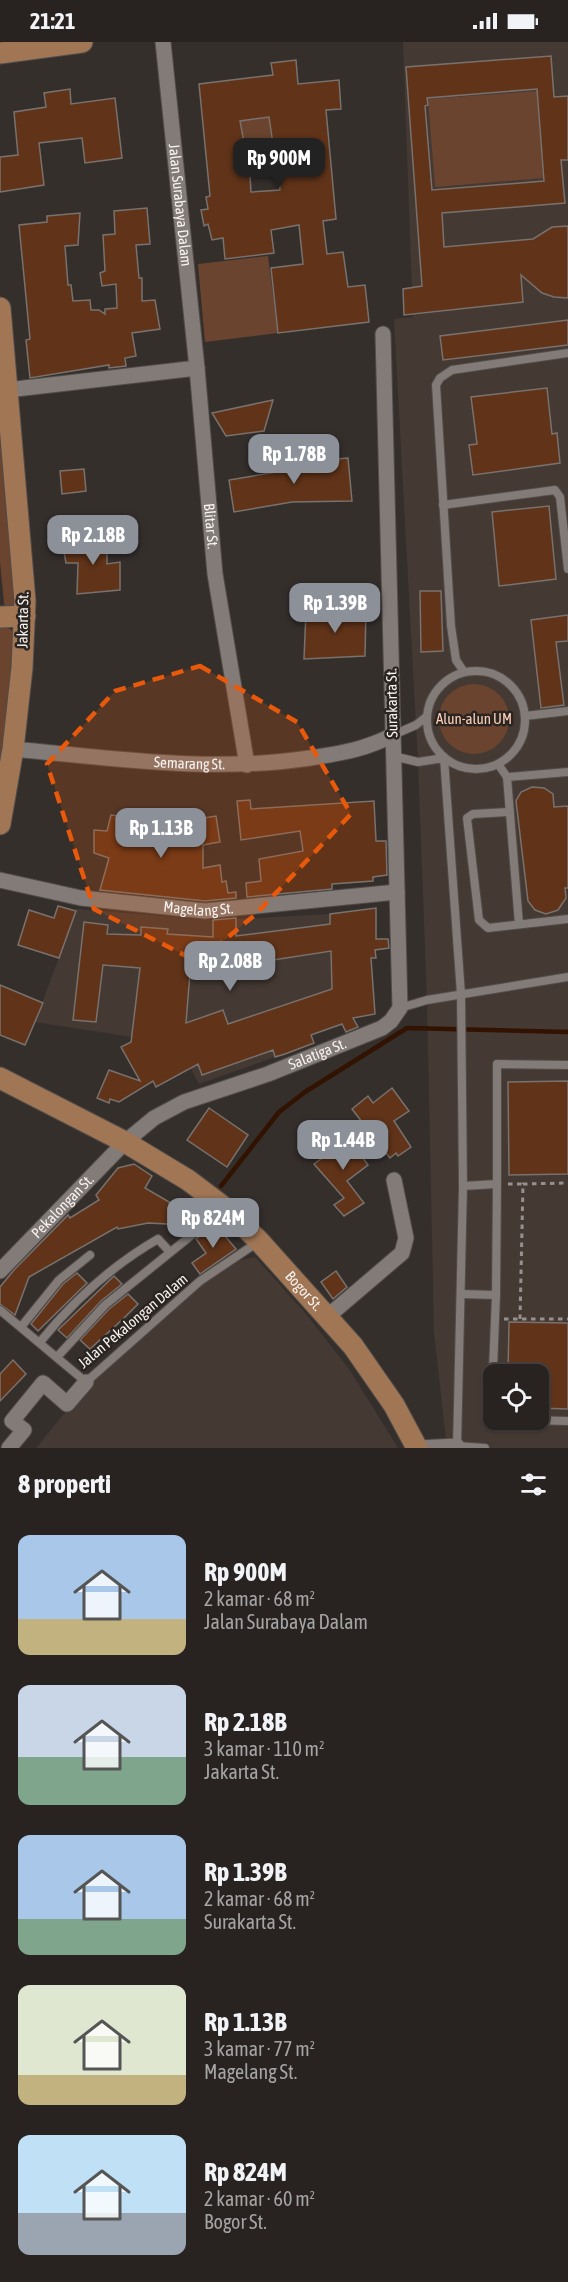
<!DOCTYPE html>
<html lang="id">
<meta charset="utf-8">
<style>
body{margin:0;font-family:"Asap Condensed",sans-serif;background:#342f2e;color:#f1f3f6;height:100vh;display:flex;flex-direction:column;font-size:22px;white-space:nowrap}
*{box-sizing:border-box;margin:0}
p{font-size:20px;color:#a5a4a5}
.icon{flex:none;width:33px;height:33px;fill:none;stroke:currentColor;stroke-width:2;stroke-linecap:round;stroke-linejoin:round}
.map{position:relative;height:1406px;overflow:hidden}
.panel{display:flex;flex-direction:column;background:#282321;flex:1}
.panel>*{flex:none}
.tools{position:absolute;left:483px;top:1322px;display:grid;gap:12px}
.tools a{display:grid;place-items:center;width:66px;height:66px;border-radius:12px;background:#282321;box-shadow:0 2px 4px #0004,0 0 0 2px #44403f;font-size:30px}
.price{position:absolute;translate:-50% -51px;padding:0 14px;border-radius:12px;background:#8c9099;color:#fff;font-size:20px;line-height:39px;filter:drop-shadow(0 2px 3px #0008)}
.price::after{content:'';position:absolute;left:50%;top:36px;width:18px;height:14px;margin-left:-9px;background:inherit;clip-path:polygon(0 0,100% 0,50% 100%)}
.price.current{background:#222;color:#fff}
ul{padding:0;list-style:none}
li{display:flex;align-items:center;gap:18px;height:150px;padding:0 18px}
li span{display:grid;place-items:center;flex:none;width:168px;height:120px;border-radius:12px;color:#555}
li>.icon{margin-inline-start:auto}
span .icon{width:72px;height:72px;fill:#fffc;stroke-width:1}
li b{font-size:26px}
h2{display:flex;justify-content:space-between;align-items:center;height:72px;padding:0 18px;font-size:26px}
.status{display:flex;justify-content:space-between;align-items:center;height:42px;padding:0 30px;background:#282321;direction:ltr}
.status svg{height:16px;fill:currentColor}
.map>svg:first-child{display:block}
.built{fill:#453933;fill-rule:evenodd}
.green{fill:#6a442f}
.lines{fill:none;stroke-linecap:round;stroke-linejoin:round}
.stream{stroke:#321200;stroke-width:4.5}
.building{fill:#613419;stroke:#78716d;stroke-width:1.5;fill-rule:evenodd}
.lane-casing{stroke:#514c4a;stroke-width:10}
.street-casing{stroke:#514c4a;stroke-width:17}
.secondary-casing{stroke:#514c4a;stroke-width:23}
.path{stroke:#96918f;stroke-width:3;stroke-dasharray:4.5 4.5;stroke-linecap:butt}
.lane{stroke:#827b78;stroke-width:8}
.street{stroke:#827b78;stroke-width:15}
.secondary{stroke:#a17654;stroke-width:21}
.marked{fill:#e8590c;fill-opacity:0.2;stroke:#e8590c;stroke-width:4.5;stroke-dasharray:12 8;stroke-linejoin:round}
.labels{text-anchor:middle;stroke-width:5;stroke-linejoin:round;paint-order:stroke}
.street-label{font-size:15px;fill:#f7f3f1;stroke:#2b2522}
.park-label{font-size:15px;fill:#fecfb6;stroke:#2b2522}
</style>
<div class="status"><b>21:21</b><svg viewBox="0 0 49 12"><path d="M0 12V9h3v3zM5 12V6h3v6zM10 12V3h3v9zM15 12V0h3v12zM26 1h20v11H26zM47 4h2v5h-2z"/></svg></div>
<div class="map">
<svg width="568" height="1406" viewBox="0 0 568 1406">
<rect width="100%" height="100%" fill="#352f2c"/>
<g class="built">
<path d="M 403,0 L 568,0 L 568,1406 L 447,1406 L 434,1290 L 427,958 L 418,720 L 394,277 L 413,275 ZM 494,1332 L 538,1332 L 538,1377 L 494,1377 Z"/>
<path d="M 77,867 L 213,878 L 330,872 L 332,947 L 261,972 L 275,1015 L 199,1042 L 178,1002 L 35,980 Z"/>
<path d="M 255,1215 L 306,1272 L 349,1327 L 398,1406 L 36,1406 L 77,1356 L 120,1313 L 201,1242 L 232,1220 Z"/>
</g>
<g class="green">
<path d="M 537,49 L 543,136 L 435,145 L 428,57 Z"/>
<path d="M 278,74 L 271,90 L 273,102 L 245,106 L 228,80 Z"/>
<path d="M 268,214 L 278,291 L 205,300 L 198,222 Z"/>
<path d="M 0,360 L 17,560 L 14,566 L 6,566 L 4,561 L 0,520 Z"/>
<path d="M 4,583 L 13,589 C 14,634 8,678 0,722 L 0,584 Z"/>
<circle cx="474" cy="677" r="35"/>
</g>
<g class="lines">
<path class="stream" d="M 221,1144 L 279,1070 L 305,1050 L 407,986 L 568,990"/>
</g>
<g class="building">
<path d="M 551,14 L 554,55 L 568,54 L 568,118 L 561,118 L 565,161 L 442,171 L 444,205 L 533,197 L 552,185 L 568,184 L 568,256 L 554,255 L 542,251 L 521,233 L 523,260 L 404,273 L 403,247 L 422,244 L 406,25 ZM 537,47 L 544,139 L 432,148 L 425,64 L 428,63 L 427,56 Z"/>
<path d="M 296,18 L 298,42 L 339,38 L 341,67 L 326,68 L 336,177 L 323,179 L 327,212 L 343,210 L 348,245 L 365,243 L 369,280 L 278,291 L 271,226 L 303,222 L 299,183 L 271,188 L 274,211 L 225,217 L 223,196 L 212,198 L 208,182 L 204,184 L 201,168 L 208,167 L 206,155 L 210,154 L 199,42 L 273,33 L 271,21 ZM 269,75 L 273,102 L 245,106 L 240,79 ZM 276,115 L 280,148 L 251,150 L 249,118 Z"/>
<path d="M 70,47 L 71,62 L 115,56 L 122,116 L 85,121 L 82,96 L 39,101 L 44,143 L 0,150 L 0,115 L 18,113 L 14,70 L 46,65 L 44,51 Z"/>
<path d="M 147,166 L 150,202 L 136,203 L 139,236 L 142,236 L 142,259 L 155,258 L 160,287 L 132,291 L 136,314 L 125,316 L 126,324 L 109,326 L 109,323 L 30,336 L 26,298 L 30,297 L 19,183 L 47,180 L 47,174 L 80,171 L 78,203 L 65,204 L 68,243 L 71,243 L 73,259 L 90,258 L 91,268 L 99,268 L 105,272 L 105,267 L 117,266 L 116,242 L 102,244 L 100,231 L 105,229 L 103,193 L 115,192 L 114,169 Z"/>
<path d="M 568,278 L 568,303 L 443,318 L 440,294 Z"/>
<path d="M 547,346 L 552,392 L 557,391 L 560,421 L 473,433 L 469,403 L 477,402 L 471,355 Z"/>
<path d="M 273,358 L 264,389 L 226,394 L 212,371 Z"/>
<path d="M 348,416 L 352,459 L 292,460 L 234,470 L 229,438 L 288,428 L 288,421 Z"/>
<path d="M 84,427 L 86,449 L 62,452 L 60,429 Z"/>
<path d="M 549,464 L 556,537 L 499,544 L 492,470 Z"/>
<path d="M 107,496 L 107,522 L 120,520 L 120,548 L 77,552 L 78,521 L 66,521 L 62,500 Z"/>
<path d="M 420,549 L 441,549 L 443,609 L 421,610 Z"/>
<path d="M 306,569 L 366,569 L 365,614 L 304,617 Z"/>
<path d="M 568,573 L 568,599 L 556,600 L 564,663 L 541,666 L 531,578 Z"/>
<path d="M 532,745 L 544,746 L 553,752 L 554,765 L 568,764 L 568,846 L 565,846 L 566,856 L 558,868 L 546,872 L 535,868 L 528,859 L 516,759 L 521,750 Z"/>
<path d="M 250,758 L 251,767 L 374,759 L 376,799 L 386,799 L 387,833 L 373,835 L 373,839 L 332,842 L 332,847 L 247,855 L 246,841 L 261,839 L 259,817 L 303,809 L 300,789 L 241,798 L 237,759 Z"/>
<path d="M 111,773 L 141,777 L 141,781 L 191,786 L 191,778 L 216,774 L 220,800 L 203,803 L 203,826 L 220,823 L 222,840 L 226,839 L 228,851 L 236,850 L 236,856 L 205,859 L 100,848 L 109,816 L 94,811 L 94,788 L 107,789 Z"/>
<path d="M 58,864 L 76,869 L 59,916 L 18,903 L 29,868 L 54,876 Z"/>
<path d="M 376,866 L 376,897 L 388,897 L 389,906 L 375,908 L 376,916 L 371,916 L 375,972 L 353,976 L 358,985 L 346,990 L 342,982 L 311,993 L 314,1001 L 285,1012 L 275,1015 L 273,1008 L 202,1033 L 198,1022 L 156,1045 L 153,1039 L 119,1060 L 110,1057 L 109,1061 L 97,1056 L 109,1028 L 140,1039 L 121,1005 L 131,1000 L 140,926 L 103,923 L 96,980 L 73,978 L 84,880 L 108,883 L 107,892 L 141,893 L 141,885 L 168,887 L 167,892 L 213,895 L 213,878 L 236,876 L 236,894 L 330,882 L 330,872 ZM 331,909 L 332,947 L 228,982 L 223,968 L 186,981 L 191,919 L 260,920 Z"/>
<path d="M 0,943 L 43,961 L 25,1003 L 0,993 Z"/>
<path d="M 568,1039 L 568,1132 L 509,1133 L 508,1040 Z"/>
<path d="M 392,1046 L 409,1069 L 394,1079 L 411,1105 L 398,1114 L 396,1111 L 390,1116 L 352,1067 L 368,1054 L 373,1061 Z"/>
<path d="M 209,1066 L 248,1093 L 227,1125 L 187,1098 Z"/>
<path d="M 347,1093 L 368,1123 L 347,1139 L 364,1161 L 344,1174 L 334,1163 L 344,1156 L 314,1122 L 329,1111 L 323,1104 L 336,1095 L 338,1098 Z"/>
<path d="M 134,1122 L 152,1134 L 145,1146 L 193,1174 L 200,1163 L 208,1172 L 188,1188 L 187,1183 L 148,1181 L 118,1187 L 117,1185 L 29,1235 L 15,1273 L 0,1262 L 0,1245 L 14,1228 L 68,1173 L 70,1176 L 99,1158 L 96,1153 L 118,1126 Z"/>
<path d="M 215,1182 L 236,1207 L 200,1232 L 192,1221 L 206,1211 L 196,1197 Z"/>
<path d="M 336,1229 L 347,1245 L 333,1257 L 321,1240 Z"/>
<path d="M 77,1231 L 87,1241 L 38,1289 L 31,1282 L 63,1242 Z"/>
<path d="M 114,1234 L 122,1242 L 101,1259 L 67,1296 L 58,1288 Z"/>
<path d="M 128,1252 L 138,1262 L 124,1276 L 90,1307 L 80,1298 L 109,1267 Z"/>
<path d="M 509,1280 L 568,1281 L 568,1367 L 538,1366 L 538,1332 L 508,1332 Z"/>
<path d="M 13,1318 L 26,1332 L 0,1359 L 0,1332 Z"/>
</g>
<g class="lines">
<defs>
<g id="lane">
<path d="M 443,463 L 555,448 L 560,455 L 568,527"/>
<circle cx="476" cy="678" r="49"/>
<path d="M 464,630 L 456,618 L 451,584 L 436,343 L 440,336 L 452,328 L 568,311"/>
<path d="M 525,674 L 568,669"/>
<path d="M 393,693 L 416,683 L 426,675"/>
<path d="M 393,714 L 418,720 L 444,716 L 461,952 L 463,1144 L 457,1405"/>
<path d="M 498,722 L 507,735 L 519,882"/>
<path d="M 507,735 L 568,730"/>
<path d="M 508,770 L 473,772 L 467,776 L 479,878 L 488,886 L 568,877"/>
<path d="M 400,966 L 427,958 L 568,935"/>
<path d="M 463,1144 L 497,1142 L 497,1022 L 568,1023"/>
<path d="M 461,1252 L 496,1253 L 497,1142"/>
<path d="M 496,1253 L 491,1377 L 568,1379"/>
<path d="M 0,1268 L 86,1340 L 200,1239 L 258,1200"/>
<path d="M 21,1285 L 59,1238 L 90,1213"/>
<path d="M 40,1300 C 74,1258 111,1224 158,1197 L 170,1210"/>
<path d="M 57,1315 L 105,1263 L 224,1167"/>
<path d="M 457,1404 L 485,1406"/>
</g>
<g id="street">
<path id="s1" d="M 163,0 L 197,326"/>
<path id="s2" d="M 7,348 L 197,326 L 215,532 L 247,723"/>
<path id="s3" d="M 13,707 C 113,716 210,731 310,716 C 341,711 364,708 393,693"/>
<path id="s4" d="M 0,838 L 81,856 L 205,869 L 397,850"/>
<path id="s5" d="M 0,1229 L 125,1100 L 154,1076 L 184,1060 L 268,1032 L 382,986 L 391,979 L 400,966 L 383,292"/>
<path d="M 327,1275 L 402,1211 L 406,1196 L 394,1138"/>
<path d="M 9,1406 L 24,1388 L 12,1379 L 43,1341 L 67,1362 L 86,1340"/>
<path d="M 418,1406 L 457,1404"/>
</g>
<g id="secondary">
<path d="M 0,11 L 82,0"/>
<path d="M 0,266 L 25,559 L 22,626 L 13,707 L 0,782"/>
<path d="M 0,575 L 25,574"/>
<path id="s6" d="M 0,1036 L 125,1100 L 188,1138 L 225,1166 L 259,1199 L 353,1304 L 394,1363 L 417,1406"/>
</g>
</defs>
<use href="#lane" class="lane-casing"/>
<use href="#street" class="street-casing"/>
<use href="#secondary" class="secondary-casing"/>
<g class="path">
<path d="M 508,1142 L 522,1142"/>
<path d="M 504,1277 L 568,1277"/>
<path d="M 520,1277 L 523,1142 L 568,1141"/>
</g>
<use href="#lane" class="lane"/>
<use href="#street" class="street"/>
<use href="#secondary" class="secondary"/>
</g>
<path class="marked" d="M 200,624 L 297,680 L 351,772 L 256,872 L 198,920 L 94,867 L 47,722 L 115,649 Z"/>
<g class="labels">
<g class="street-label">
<text dy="5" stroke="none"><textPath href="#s1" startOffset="164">Jalan Surabaya Dalam</textPath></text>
<text dy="5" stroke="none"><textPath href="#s2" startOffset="350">Blitar St.</textPath></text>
<text transform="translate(23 578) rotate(-89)" y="5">Jakarta St.</text>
<text transform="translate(392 661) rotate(-91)" y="5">Surakarta St.</text>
<text dy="5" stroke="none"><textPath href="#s3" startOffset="177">Semarang St.</textPath></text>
<text dy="5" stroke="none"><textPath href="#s4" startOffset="201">Magelang St.</textPath></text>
<text dy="5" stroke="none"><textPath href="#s5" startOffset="393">Salatiga St.</textPath></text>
<text dy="5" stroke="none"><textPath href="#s5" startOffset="90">Pekalongan St.</textPath></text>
<text dy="5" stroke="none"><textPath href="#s6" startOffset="375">Bogor St.</textPath></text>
<text transform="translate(133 1279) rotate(-40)" y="5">Jalan Pekalongan Dalam</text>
</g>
<g class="park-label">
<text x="474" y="682">Alun-alun UM</text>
</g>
</g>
</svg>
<div class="tools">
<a><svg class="icon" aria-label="locate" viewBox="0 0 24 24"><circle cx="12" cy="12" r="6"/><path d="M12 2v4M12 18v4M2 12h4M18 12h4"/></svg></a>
</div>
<b class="price current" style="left:279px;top:147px">Rp 900M</b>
<b class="price" style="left:294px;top:443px">Rp 1.78B</b>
<b class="price" style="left:93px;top:524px">Rp 2.18B</b>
<b class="price" style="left:335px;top:592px">Rp 1.39B</b>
<b class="price" style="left:161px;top:817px">Rp 1.13B</b>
<b class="price" style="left:230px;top:950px">Rp 2.08B</b>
<b class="price" style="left:343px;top:1129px">Rp 1.44B</b>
<b class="price" style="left:213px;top:1207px">Rp 824M</b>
</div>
<section class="panel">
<h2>8 properti<svg class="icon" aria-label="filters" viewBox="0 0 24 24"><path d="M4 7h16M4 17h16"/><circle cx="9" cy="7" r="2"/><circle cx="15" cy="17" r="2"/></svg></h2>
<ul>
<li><span style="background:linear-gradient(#a9c7e8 70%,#c2b280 0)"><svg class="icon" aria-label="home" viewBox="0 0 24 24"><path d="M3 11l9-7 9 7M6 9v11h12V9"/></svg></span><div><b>Rp 900M</b><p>2 kamar · 68 m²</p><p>Jalan Surabaya Dalam</p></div></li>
<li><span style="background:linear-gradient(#c9d6e8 60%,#7fa58c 0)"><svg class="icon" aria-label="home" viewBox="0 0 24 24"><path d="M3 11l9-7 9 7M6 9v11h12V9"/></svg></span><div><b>Rp 2.18B</b><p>3 kamar · 110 m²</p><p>Jakarta St.</p></div></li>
<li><span style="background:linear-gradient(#a9c7e8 70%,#7fa58c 0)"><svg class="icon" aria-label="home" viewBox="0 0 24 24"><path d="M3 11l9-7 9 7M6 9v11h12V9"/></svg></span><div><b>Rp 1.39B</b><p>2 kamar · 68 m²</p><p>Surakarta St.</p></div></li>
<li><span style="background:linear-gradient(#dfe7d0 75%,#c2b280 0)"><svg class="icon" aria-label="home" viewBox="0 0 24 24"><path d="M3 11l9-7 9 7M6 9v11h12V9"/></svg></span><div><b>Rp 1.13B</b><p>3 kamar · 77 m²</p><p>Magelang St.</p></div></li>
<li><span style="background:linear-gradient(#bfe0f5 65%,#9aa5b1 0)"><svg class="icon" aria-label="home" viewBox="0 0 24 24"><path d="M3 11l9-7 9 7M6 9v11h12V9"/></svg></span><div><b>Rp 824M</b><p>2 kamar · 60 m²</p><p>Bogor St.</p></div></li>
</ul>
</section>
